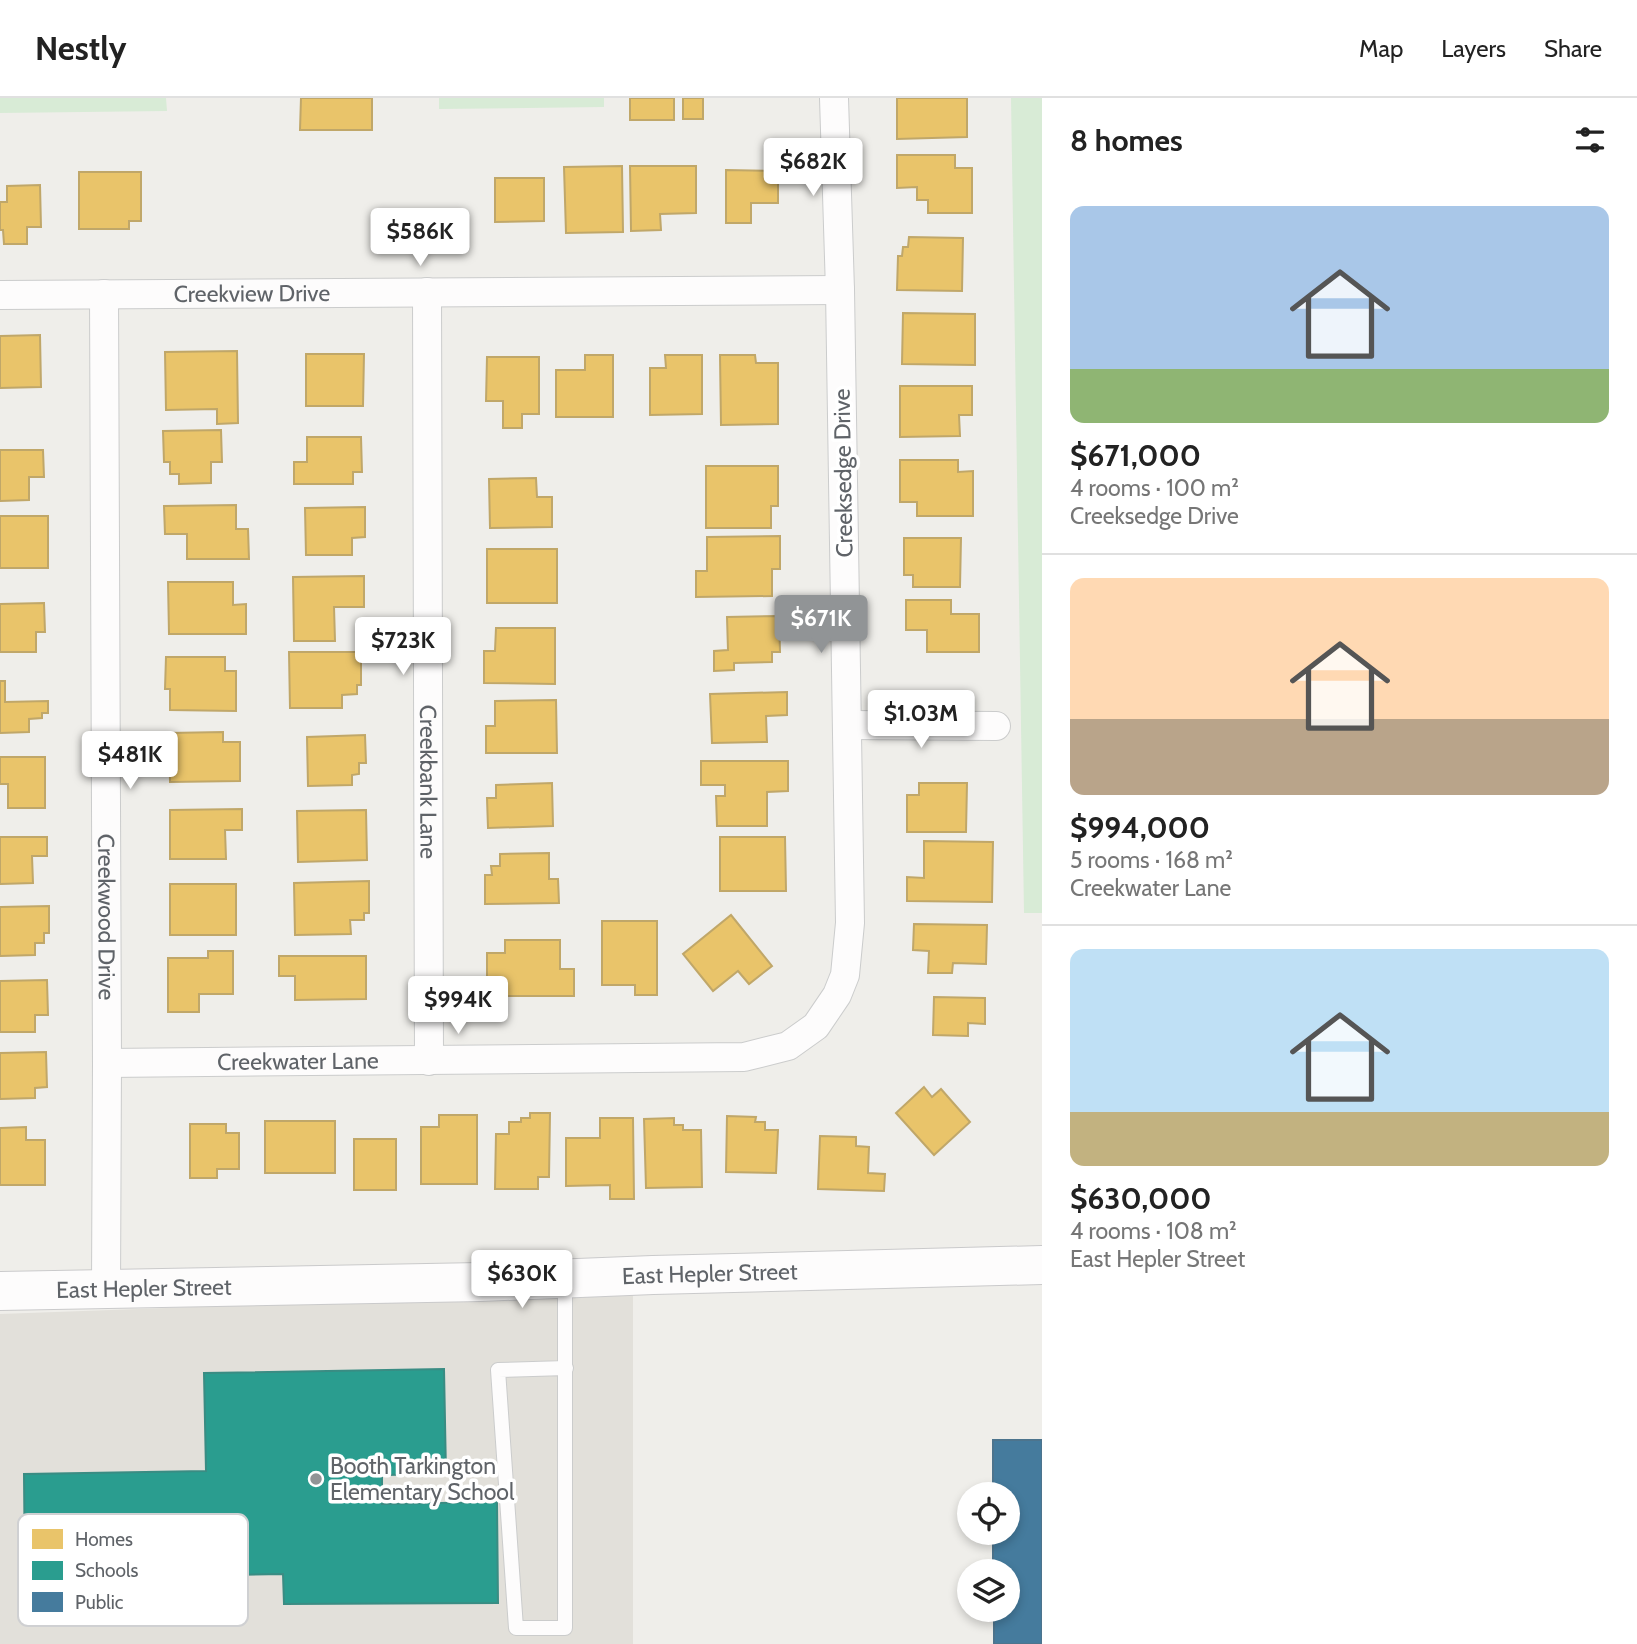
<!DOCTYPE html>
<meta charset="utf-8">
<style>
body{margin:0;font-family:Cabin,sans-serif;background:#f2f2f2;color:#222;height:100vh;display:flex;flex-direction:column;font-size:26px;white-space:nowrap}
*{box-sizing:border-box;margin:0}
p{font-size:23px;color:#767676}
.icon{flex:none;width:38px;height:38px;fill:none;stroke:currentColor;stroke-width:2;stroke-linecap:round;stroke-linejoin:round}
.map{position:relative;flex:1;overflow:hidden}
.details{display:flex;flex-direction:column;background:#fff;width:595px}
.details>*{flex:none}
.fabs{position:absolute;left:957px;top:1384px;display:grid;gap:14px}
.fabs a{display:grid;place-items:center;width:63px;height:63px;border-radius:50%;background:#fff;box-shadow:0 4px 10px #0003;font-size:35px}
.price{position:absolute;translate:-50% -60px;padding:0 16px;border-radius:7px;background:#fff;color:#222;font-size:23px;line-height:46px;filter:drop-shadow(0 2px 4px #0008)}
.price::after{content:'';position:absolute;left:50%;top:42px;width:21px;height:16px;margin-left:-10px;background:inherit;clip-path:polygon(0 0,100% 0,50% 100%)}
.price.on{background:#919496;color:#fff}
ul{padding:0;list-style:none}
li{display:grid;align-content:center;gap:14px;height:371px;padding:0 28px}
li+li{border-top:2px solid #e0e0e0}
li span{display:grid;place-items:center;height:217px;border-radius:14px;color:#555}
li>.icon{margin-inline-start:auto}
span .icon{width:126px;height:126px;fill:#fffc;stroke-width:1}
li b{font-size:30px}
h2{display:flex;justify-content:space-between;align-items:center;height:84px;padding:0 28px;font-size:30px}
header{display:flex;align-items:center;gap:42px;box-sizing:border-box;height:98px;padding:0 35px;background:#fff;border-bottom:2px solid #e0e0e0}
header strong{font-size:33px}
nav{display:flex;gap:38px;margin-inline-start:auto;font-size:24px}
main{display:flex;flex:1;min-height:0}
.map>svg:first-child{display:block}
.education{fill:#e2e0da}
.green{fill:#d8ebd6}
.homes{fill:#e9c46a;stroke:#c0a769;stroke-width:2}
.schools{fill:#2a9d8f;stroke:#3a8c83;stroke-width:2}
.public{fill:#457b9d;stroke:#4d748d;stroke-width:2}
.lines{fill:none;stroke-linecap:round;stroke-linejoin:round}
.lane-casing{stroke:#cbcccc;stroke-width:16}
.street-casing{stroke:#cbcccc;stroke-width:30}
.secondary-casing{stroke:#cacacb;stroke-width:40}
.lane{stroke:#fdfcfc;stroke-width:14}
.street{stroke:#fdfcfc;stroke-width:28}
.secondary{stroke:#fdfcfc;stroke-width:38}
.poi-dot{fill:#919496;stroke:#fff;stroke-width:2.5}
.labels{text-anchor:middle;stroke-width:7;stroke-linejoin:round;paint-order:stroke}
.street-label{font-size:23px;fill:#5f6368;stroke:#fff}
.poi-label{font-size:23px;fill:#5f6368;stroke:#fff;text-anchor:start}
.key{fill:#fff;stroke:#cfd0d2;stroke-width:2}
.key-label{font-size:19px;fill:#5f6368}
</style>
<header>
<strong>Nestly</strong>
<nav><a>Map</a><a>Layers</a><a>Share</a></nav>
</header>
<main>
<div class="map">
<svg width="1042" height="1546" viewBox="0 0 1042 1546">
<rect width="100%" height="100%" fill="#efeeea"/>
<path class="education" d="M 633,1193 L 633,1546 L 0,1546 L 0,1216 Z"/>
<g class="green">
<path d="M 0,0 L 166,0 L 167,13 L 0,15 Z"/>
<path d="M 439,0 L 604,0 L 604,9 L 439,11 Z"/>
<path d="M 1011,0 L 1042,0 L 1042,815 L 1024,815 Z"/>
</g>
<g class="homes">
<path d="M 301,0 L 372,0 L 372,32 L 300,32 Z"/>
<rect x="630" y="0" width="44" height="22"/>
<rect x="683" y="0" width="20" height="21"/>
<path d="M 897,0 L 967,0 L 967,39 L 897,41 Z"/>
<path d="M 897,57 L 955,57 L 955,70 L 972,70 L 972,115 L 928,115 L 928,102 L 917,102 L 917,89 L 897,90 Z"/>
<path d="M 622,68 L 623,134 L 566,135 L 564,69 Z"/>
<path d="M 630,68 L 696,68 L 696,115 L 660,116 L 661,132 L 631,133 Z"/>
<path d="M 726,72 L 778,73 L 778,105 L 751,105 L 751,125 L 726,125 Z"/>
<path d="M 79,74 L 141,74 L 141,123 L 129,123 L 129,131 L 79,131 Z"/>
<path d="M 495,80 L 544,80 L 544,123 L 495,124 Z"/>
<path d="M 40,87 L 41,129 L 27,129 L 27,146 L 4,146 L 3,132 L 0,132 L 0,104 L 7,104 L 7,88 Z"/>
<path d="M 909,139 L 963,140 L 962,193 L 897,192 L 898,158 L 902,158 L 903,149 L 908,149 Z"/>
<path d="M 903,215 L 975,216 L 975,267 L 902,266 Z"/>
<path d="M 40,237 L 41,289 L 0,290 L 0,238 Z"/>
<path d="M 237,253 L 238,325 L 217,326 L 217,311 L 166,312 L 165,254 Z"/>
<path d="M 306,256 L 364,256 L 363,308 L 306,308 Z"/>
<path d="M 585,257 L 613,257 L 613,319 L 556,319 L 556,272 L 585,272 Z"/>
<path d="M 665,257 L 702,257 L 702,316 L 650,317 L 650,270 L 666,270 Z"/>
<path d="M 720,257 L 755,257 L 756,265 L 778,265 L 778,326 L 721,327 Z"/>
<path d="M 487,259 L 539,259 L 539,316 L 522,316 L 522,330 L 503,330 L 503,303 L 486,303 Z"/>
<path d="M 900,288 L 972,288 L 972,317 L 959,317 L 960,338 L 900,339 Z"/>
<path d="M 221,332 L 222,364 L 211,364 L 211,385 L 179,386 L 179,376 L 170,376 L 170,364 L 164,364 L 163,333 Z"/>
<path d="M 307,339 L 361,339 L 362,374 L 353,374 L 353,386 L 294,386 L 294,364 L 307,364 Z"/>
<path d="M 0,352 L 43,352 L 44,379 L 29,379 L 29,402 L 0,403 Z"/>
<path d="M 900,362 L 958,362 L 958,374 L 973,373 L 973,418 L 917,418 L 917,404 L 900,404 Z"/>
<path d="M 706,368 L 778,368 L 778,408 L 771,408 L 771,430 L 706,430 Z"/>
<path d="M 536,380 L 537,399 L 552,399 L 552,429 L 490,430 L 489,381 Z"/>
<path d="M 236,407 L 236,431 L 248,431 L 249,461 L 187,461 L 187,436 L 165,436 L 164,408 Z"/>
<path d="M 365,409 L 365,439 L 352,440 L 352,457 L 306,457 L 305,410 Z"/>
<rect x="0" y="418" width="48" height="52"/>
<path d="M 780,438 L 780,471 L 772,471 L 772,498 L 696,499 L 696,473 L 707,473 L 707,439 Z"/>
<path d="M 904,440 L 961,440 L 960,489 L 913,489 L 913,477 L 904,477 Z"/>
<rect x="487" y="451" width="70" height="54"/>
<path d="M 364,478 L 364,509 L 334,509 L 335,543 L 294,543 L 293,479 Z"/>
<path d="M 168,484 L 233,484 L 233,507 L 246,506 L 246,536 L 169,536 Z"/>
<path d="M 906,502 L 951,502 L 951,516 L 979,516 L 979,554 L 927,554 L 927,532 L 906,532 Z"/>
<path d="M 44,505 L 45,534 L 36,534 L 36,554 L 0,554 L 0,506 Z"/>
<path d="M 779,518 L 780,554 L 772,554 L 772,564 L 734,565 L 734,572 L 714,573 L 714,553 L 728,552 L 727,519 Z"/>
<path d="M 496,530 L 555,530 L 555,586 L 484,585 L 484,553 L 495,553 Z"/>
<path d="M 289,554 L 361,554 L 361,587 L 357,587 L 357,596 L 342,597 L 342,610 L 290,610 Z"/>
<path d="M 166,559 L 225,559 L 225,573 L 236,573 L 236,613 L 170,612 L 170,591 L 165,591 Z"/>
<path d="M 0,583 L 5,583 L 5,604 L 48,603 L 48,615 L 42,615 L 42,620 L 29,621 L 29,634 L 0,635 Z"/>
<path d="M 787,594 L 787,617 L 766,618 L 767,644 L 712,645 L 710,596 Z"/>
<path d="M 556,602 L 557,655 L 486,655 L 486,628 L 495,628 L 495,603 Z"/>
<path d="M 223,634 L 223,644 L 240,644 L 240,683 L 170,684 L 169,635 Z"/>
<path d="M 365,637 L 366,665 L 359,665 L 359,676 L 352,677 L 352,687 L 308,688 L 307,639 Z"/>
<path d="M 0,659 L 45,659 L 45,710 L 8,710 L 8,686 L 0,686 Z"/>
<path d="M 701,663 L 788,663 L 788,693 L 767,694 L 767,728 L 717,728 L 716,698 L 725,698 L 725,687 L 701,687 Z"/>
<path d="M 552,685 L 553,728 L 488,730 L 487,700 L 496,700 L 496,687 Z"/>
<path d="M 919,685 L 967,685 L 966,734 L 907,734 L 907,697 L 919,697 Z"/>
<path d="M 242,711 L 242,732 L 225,732 L 226,761 L 170,761 L 170,712 Z"/>
<path d="M 366,712 L 367,762 L 298,764 L 297,713 Z"/>
<path d="M 0,739 L 47,739 L 47,758 L 32,758 L 33,785 L 0,786 Z"/>
<path d="M 720,739 L 785,739 L 786,793 L 720,793 Z"/>
<path d="M 924,743 L 993,744 L 992,804 L 907,803 L 907,779 L 924,780 Z"/>
<path d="M 549,755 L 549,781 L 558,781 L 559,805 L 485,806 L 485,777 L 492,777 L 491,768 L 500,768 L 500,756 Z"/>
<path d="M 369,783 L 369,815 L 364,815 L 364,822 L 350,822 L 351,836 L 295,837 L 294,785 Z"/>
<rect x="170" y="786" width="66" height="51"/>
<path d="M 49,808 L 49,835 L 44,835 L 44,845 L 35,845 L 35,857 L 0,858 L 0,809 Z"/>
<path d="M 731,817 L 772,868 L 749,886 L 738,873 L 713,893 L 683,856 Z"/>
<path d="M 602,823 L 657,823 L 657,897 L 635,897 L 635,887 L 602,887 Z"/>
<path d="M 914,826 L 987,827 L 986,866 L 953,865 L 952,875 L 928,875 L 929,853 L 913,852 Z"/>
<path d="M 505,842 L 560,842 L 560,871 L 574,871 L 574,898 L 487,898 L 487,855 L 505,855 Z"/>
<path d="M 208,853 L 233,853 L 233,896 L 199,896 L 199,914 L 168,914 L 168,860 L 208,860 Z"/>
<path d="M 279,858 L 366,858 L 366,901 L 295,902 L 295,878 L 279,878 Z"/>
<path d="M 47,882 L 48,917 L 35,917 L 35,934 L 0,934 L 0,883 Z"/>
<path d="M 934,899 L 985,900 L 985,926 L 968,925 L 968,938 L 933,937 Z"/>
<path d="M 46,954 L 47,989 L 35,990 L 35,1000 L 0,1001 L 0,955 Z"/>
<path d="M 924,989 L 932,999 L 941,991 L 970,1024 L 934,1057 L 896,1015 Z"/>
<path d="M 530,1015 L 550,1015 L 549,1079 L 538,1079 L 538,1091 L 495,1091 L 496,1036 L 509,1036 L 509,1024 L 521,1024 L 521,1020 L 530,1020 Z"/>
<path d="M 439,1017 L 477,1017 L 477,1086 L 421,1086 L 421,1029 L 439,1029 Z"/>
<path d="M 727,1018 L 756,1019 L 755,1024 L 765,1024 L 765,1032 L 778,1032 L 776,1075 L 726,1074 Z"/>
<path d="M 600,1020 L 633,1020 L 634,1101 L 610,1101 L 610,1087 L 566,1088 L 566,1040 L 600,1040 Z"/>
<path d="M 674,1020 L 674,1027 L 683,1027 L 683,1032 L 701,1032 L 702,1089 L 646,1090 L 644,1021 Z"/>
<rect x="265" y="1023" width="70" height="52"/>
<path d="M 190,1026 L 226,1026 L 226,1035 L 239,1035 L 239,1071 L 217,1071 L 217,1080 L 190,1080 Z"/>
<path d="M 26,1029 L 26,1042 L 45,1042 L 45,1087 L 0,1087 L 0,1030 Z"/>
<path d="M 820,1038 L 856,1039 L 856,1048 L 869,1049 L 868,1075 L 885,1076 L 884,1093 L 818,1091 Z"/>
<rect x="354" y="1041" width="42" height="51"/>
</g>
<path class="schools" d="M 444,1271 L 446,1376 L 382,1377 L 382,1406 L 497,1404 L 498,1505 L 284,1506 L 283,1476 L 25,1481 L 24,1376 L 206,1373 L 204,1275 Z"/>
<path class="public" d="M 993,1342 L 1042,1342 L 1042,1546 L 994,1546 L 994,1512 L 1008,1512 L 1008,1474 L 993,1474 L 993,1435 L 1008,1435 L 1008,1396 L 993,1396 Z"/>
<g class="lines">
<defs>
<path id="lane" d="M 565,1182 L 565,1530 L 516,1530 L 498,1272 L 566,1270"/>
<g id="street">
<path id="s1" d="M 427,194 L 429,963"/>
<path id="s2" d="M 104,196 L 107,965 L 106,1191"/>
<path id="s3" d="M 0,197 L 840,192"/>
<path d="M 847,627 L 996,628"/>
<path id="s4" d="M 107,965 L 744,959 L 788,948 L 816,928 L 837,897 L 845,877 L 850,825 L 840,192 L 834,0"/>
</g>
<g id="secondary">
<path id="s5" d="M 0,1193 L 480,1184 L 653,1177 L 1042,1167"/>
</g>
</defs>
<use href="#lane" class="lane-casing"/>
<use href="#street" class="street-casing"/>
<use href="#secondary" class="secondary-casing"/>
<use href="#lane" class="lane"/>
<use href="#street" class="street"/>
<use href="#secondary" class="secondary"/>
</g>
<circle class="poi-dot" cx="316" cy="1381" r="7"/>
<g class="labels">
<g class="street-label">
<text dy="8" stroke="none"><textPath href="#s3" startOffset="252">Creekview Drive</textPath></text>
<text transform="translate(843 375) rotate(-91)" y="8">Creeksedge Drive</text>
<text dy="8" stroke="none"><textPath href="#s1" startOffset="490">Creekbank Lane</textPath></text>
<text dy="8" stroke="none"><textPath href="#s2" startOffset="623">Creekwood Drive</textPath></text>
<text dy="8" stroke="none"><textPath href="#s4" startOffset="191">Creekwater Lane</textPath></text>
<text dy="8" stroke="none"><textPath href="#s5" startOffset="710">East Hepler Street</textPath></text>
<text dy="8" stroke="none"><textPath href="#s5" startOffset="144">East Hepler Street</textPath></text>
</g>
<g class="poi-label">
<text x="330" y="1376">Booth Tarkington<tspan x="330" dy="26">Elementary School</tspan></text>
</g>
</g>
<rect x="18" y="1416" width="230" height="112" rx="10" class="key"/>
<rect x="32" y="1431" width="31" height="20" fill="#e9c46a"/>
<rect x="32" y="1463" width="31" height="19" fill="#2a9d8f"/>
<rect x="32" y="1494" width="31" height="20" fill="#457b9d"/>
<g class="key-label">
<text x="75" y="1448">Homes</text>
<text x="75" y="1479">Schools</text>
<text x="75" y="1511">Public</text>
</g>
</svg>
<div class="fabs">
<a><svg class="icon" aria-label="locate" viewBox="0 0 24 24"><circle cx="12" cy="12" r="6"/><path d="M12 2v4M12 18v4M2 12h4M18 12h4"/></svg></a>
<a><svg class="icon" aria-label="layers" viewBox="0 0 24 24"><path d="M12 4l9 5-9 5-9-5zM3 14l9 5 9-5"/></svg></a>
</div>
<b class="price" style="left:813px;top:100px">$682K</b>
<b class="price" style="left:420px;top:170px">$586K</b>
<b class="price on" style="left:821px;top:557px">$671K</b>
<b class="price" style="left:403px;top:579px">$723K</b>
<b class="price" style="left:921px;top:652px">$1.03M</b>
<b class="price" style="left:130px;top:693px">$481K</b>
<b class="price" style="left:458px;top:938px">$994K</b>
<b class="price" style="left:522px;top:1212px">$630K</b>
</div>
<section class="details">
<h2>8 homes<svg class="icon" aria-label="filters" viewBox="0 0 24 24"><path d="M4 7h16M4 17h16"/><circle cx="9" cy="7" r="2"/><circle cx="15" cy="17" r="2"/></svg></h2>
<ul>
<li><span style="background:linear-gradient(#a9c7e8 75%,#8fb573 0)"><svg class="icon" aria-label="home" viewBox="0 0 24 24"><path d="M3 11l9-7 9 7M6 9v11h12V9"/></svg></span><div><b>$671,000</b><p>4 rooms · 100 m²</p><p>Creeksedge Drive</p></div></li>
<li><span style="background:linear-gradient(#ffd9b3 65%,#b9a48a 0)"><svg class="icon" aria-label="home" viewBox="0 0 24 24"><path d="M3 11l9-7 9 7M6 9v11h12V9"/></svg></span><div><b>$994,000</b><p>5 rooms · 168 m²</p><p>Creekwater Lane</p></div></li>
<li><span style="background:linear-gradient(#bfe0f5 75%,#c2b280 0)"><svg class="icon" aria-label="home" viewBox="0 0 24 24"><path d="M3 11l9-7 9 7M6 9v11h12V9"/></svg></span><div><b>$630,000</b><p>4 rooms · 108 m²</p><p>East Hepler Street</p></div></li>
</ul>
</section>
</main>
